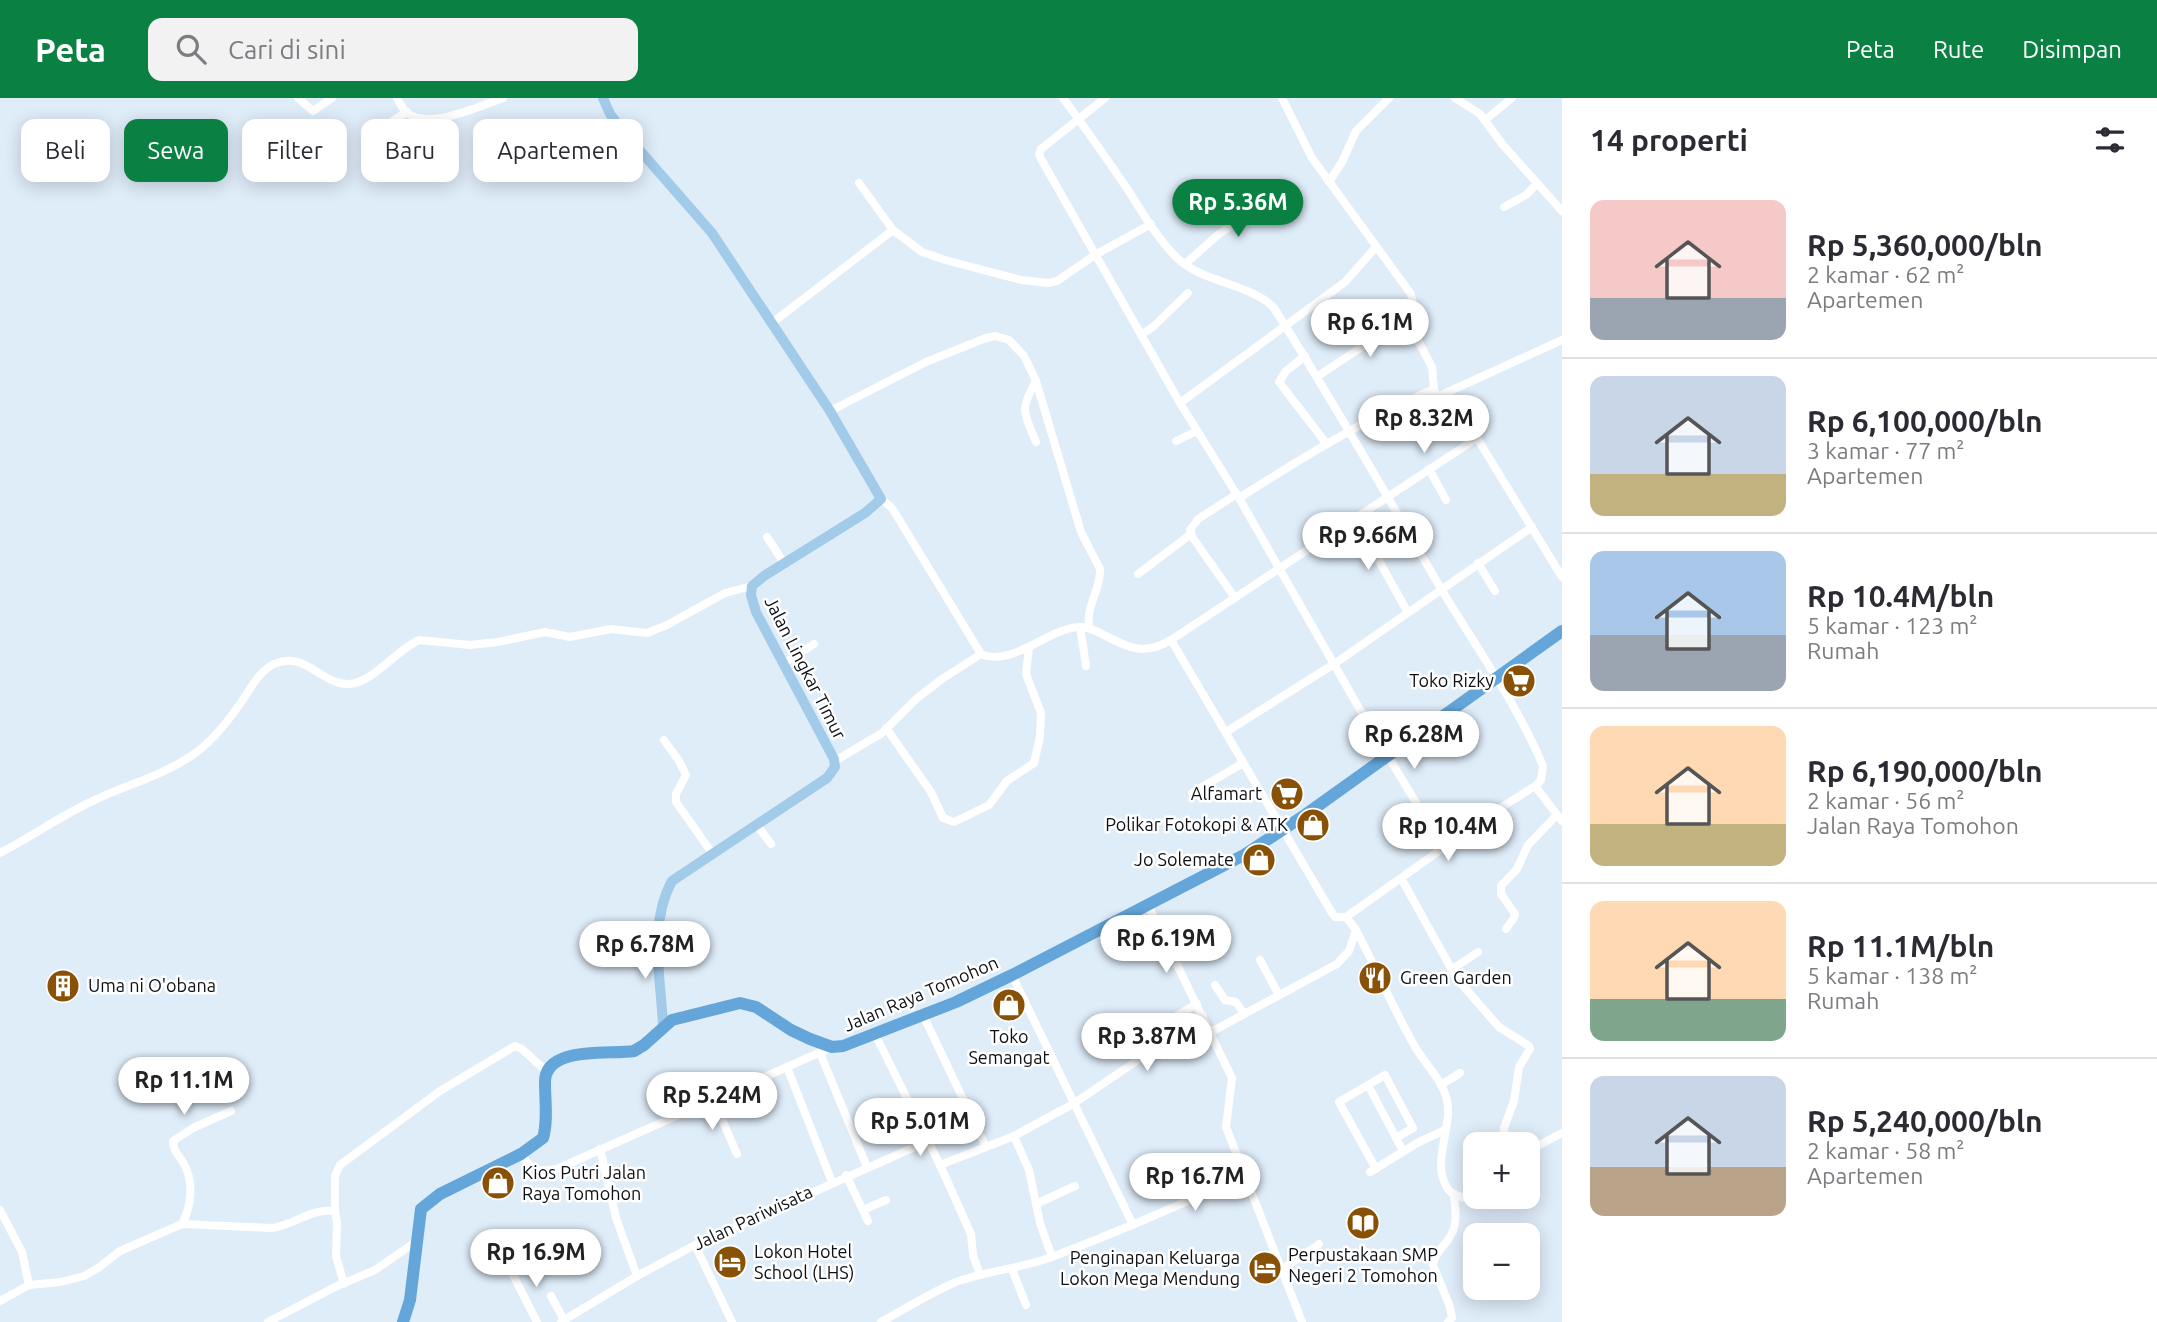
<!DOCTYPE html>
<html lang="id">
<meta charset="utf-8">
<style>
body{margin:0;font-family:Ubuntu,sans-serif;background:#f2f2f3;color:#2b2b33;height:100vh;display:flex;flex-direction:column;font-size:26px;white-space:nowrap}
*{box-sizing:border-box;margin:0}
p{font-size:23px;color:#7c7c81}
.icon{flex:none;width:38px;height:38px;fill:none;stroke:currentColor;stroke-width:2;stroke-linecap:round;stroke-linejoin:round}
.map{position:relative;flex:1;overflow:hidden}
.details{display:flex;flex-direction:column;background:#fff;width:595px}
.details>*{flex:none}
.guide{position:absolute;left:21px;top:21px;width:665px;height:63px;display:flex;gap:14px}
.tools{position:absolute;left:1463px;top:1034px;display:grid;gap:14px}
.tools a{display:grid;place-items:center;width:77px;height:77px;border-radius:14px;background:#fff;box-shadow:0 4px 18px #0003;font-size:35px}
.price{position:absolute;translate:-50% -60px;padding:0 16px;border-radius:24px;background:#fff;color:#222;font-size:23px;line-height:46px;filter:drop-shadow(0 2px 4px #0008)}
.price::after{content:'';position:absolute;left:50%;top:42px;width:21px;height:16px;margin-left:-10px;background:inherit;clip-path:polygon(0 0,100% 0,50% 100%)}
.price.on{background:#0b8043;color:#fff}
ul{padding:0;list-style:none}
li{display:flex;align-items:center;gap:21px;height:175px;padding:0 28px}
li+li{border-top:2px solid #e1e1e2}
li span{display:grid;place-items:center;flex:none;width:196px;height:140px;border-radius:14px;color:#555}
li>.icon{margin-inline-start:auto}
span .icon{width:84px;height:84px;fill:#fffc;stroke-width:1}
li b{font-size:30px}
h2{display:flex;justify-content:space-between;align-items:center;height:84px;padding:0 28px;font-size:30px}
.chip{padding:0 24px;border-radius:14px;background:#fff;box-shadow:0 4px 18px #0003;font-size:24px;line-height:63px}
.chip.on{background:#0b8043;color:#fff}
header{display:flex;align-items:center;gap:42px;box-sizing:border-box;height:98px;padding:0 35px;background:#0b8043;color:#fff}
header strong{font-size:33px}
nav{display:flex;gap:38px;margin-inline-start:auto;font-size:24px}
.search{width:490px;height:63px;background:#f2f2f3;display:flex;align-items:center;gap:18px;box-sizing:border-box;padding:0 24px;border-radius:14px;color:#7c7c81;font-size:26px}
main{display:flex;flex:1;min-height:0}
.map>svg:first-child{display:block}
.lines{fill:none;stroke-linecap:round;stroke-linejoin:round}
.minor{stroke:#fff;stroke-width:8}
.major{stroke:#a2cae9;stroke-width:10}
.highway{stroke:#64a6da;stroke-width:12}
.labels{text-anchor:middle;stroke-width:5;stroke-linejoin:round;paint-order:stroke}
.street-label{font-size:18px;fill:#0d1115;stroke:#fff}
.poi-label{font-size:18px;fill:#0d1115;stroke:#fff;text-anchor:end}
</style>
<header>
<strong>Peta</strong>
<div class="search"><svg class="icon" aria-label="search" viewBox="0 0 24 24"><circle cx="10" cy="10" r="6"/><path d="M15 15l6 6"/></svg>Cari di sini</div>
<nav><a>Peta</a><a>Rute</a><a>Disimpan</a></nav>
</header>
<main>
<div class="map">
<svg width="1562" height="1224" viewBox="0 0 1562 1224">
<rect width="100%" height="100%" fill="#dfedf9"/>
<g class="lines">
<g class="minor">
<path d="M 298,0 L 313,13 L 332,0"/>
<path d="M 397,0 C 399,4 403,11 406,14 C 428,33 480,8 503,0"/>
<path d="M 1063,0 C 1085,30 1107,61 1128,92 C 1143,115 1162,149 1183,165 C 1209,185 1254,188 1274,210 C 1332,301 1385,395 1440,489 C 1475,548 1517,605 1543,668 L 1541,682 L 1535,688 L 1562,723"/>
<path d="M 1105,0 L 1041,51 L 1039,56 L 1041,61 L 1180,305 L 1239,400 L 1359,610 L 1444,751"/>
<path d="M 1282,0 L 1312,60 L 1411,196 L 1413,206 L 1408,224 L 1432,269 L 1434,291 L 1437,299 L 1477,340 L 1562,479"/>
<path d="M 1455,0 L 1480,16 L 1503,47 L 1562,113"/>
<path d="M 1485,22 L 1512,0"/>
<path d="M 366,56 L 366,43 L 369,38 L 407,14"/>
<path d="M 1329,84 L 1342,64 L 1356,33 L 1389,0"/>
<path d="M 1504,109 L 1526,97 L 1537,86"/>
<path d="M 893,132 L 922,154 L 945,162 L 1021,182 L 1048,185 L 1057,183 L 1095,157 L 1151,126"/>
<path d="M 1185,166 L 1219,136 L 1276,98"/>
<path d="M 772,225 L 893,132 L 859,85"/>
<path d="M 1141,237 L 1154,228 L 1188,195"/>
<path d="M 1305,258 L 1286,273 L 1279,284 L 1326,345"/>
<path d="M 1318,278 L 1380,237 L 1408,221"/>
<path d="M 1036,283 C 1019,313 1024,314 1036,344"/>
<path d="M 1437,299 L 1562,242"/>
<path d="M 1180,305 L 1345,184 L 1376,149"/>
<path d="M 830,313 L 926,264 L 986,240 L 995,238 L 1009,242 L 1024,258 L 1036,283 L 1081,434 L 1100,471 C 1101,491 1086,507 1089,529"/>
<path d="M 1176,343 L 1197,333"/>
<path d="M 1429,371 L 1446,402"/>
<path d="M 1239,400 C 1302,360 1365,321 1434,291"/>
<path d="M 881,401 L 892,410 L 981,556"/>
<path d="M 1355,420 L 1407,513"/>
<path d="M 767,439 L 784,465"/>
<path d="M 1478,465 L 1495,493"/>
<path d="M 1138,476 L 1191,436"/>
<path d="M 1235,500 L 1193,440 L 1190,432 L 1198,421 L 1237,396"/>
<path d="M 1080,529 L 1086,568"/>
<path d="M 783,566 L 814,546"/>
<path d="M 886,630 L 931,694 L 943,720 L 954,724 L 989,707 L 1007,683 L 1034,665 L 1040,639 L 1041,615 L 1026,576 L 1029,549"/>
<path d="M 1226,634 L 1334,566 L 1532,429"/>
<path d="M 664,642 L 679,663 L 686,677 L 676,696 L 676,704 L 712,755"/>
<path d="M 835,663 L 882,635 L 916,601 L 942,581 L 981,556 C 1011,570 1049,530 1079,529 C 1087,528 1093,532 1100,535 C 1128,549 1142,559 1171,542"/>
<path d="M 1192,695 L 1243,665"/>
<path d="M 756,726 L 771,746"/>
<path d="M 0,755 C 33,738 63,716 97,701 C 129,686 164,677 194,656 C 210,645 225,627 237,610 C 248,596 257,574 274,566 C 305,552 322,587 348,586 C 372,586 396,552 419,542 L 470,547 L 498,544 L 545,534 L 570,539 L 611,531 L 647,535 L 667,527 L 725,495 L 752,488"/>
<path d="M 1401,780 L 1457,881 L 1499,929 L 1529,948 L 1530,951 L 1519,969 L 1514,1003 L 1504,1030 L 1505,1046"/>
<path d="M 1148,807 L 1232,980 L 1226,1029 L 1302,1224"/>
<path d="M 1346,819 L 1335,819 L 1332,815 L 1171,542 L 1477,340"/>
<path d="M 1346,819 L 1491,716 L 1535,688"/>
<path d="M 1506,831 L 1514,820 L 1515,816 L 1501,796 L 1501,788 L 1517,771 L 1528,747 L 1557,717"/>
<path d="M 1356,832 C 1376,870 1393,910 1414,947 C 1424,965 1442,981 1447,1002 C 1453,1030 1430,1065 1448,1091 C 1453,1100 1483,1104 1493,1105 L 1503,1099"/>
<path d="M 1260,862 L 1279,897"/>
<path d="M 1451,872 L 1478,854"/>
<path d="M 1012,877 L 1133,1127"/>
<path d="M 1215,887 L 1225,902 L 1236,904 L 1244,916"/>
<path d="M 923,917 L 986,1049"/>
<path d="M 1211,934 L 1337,866 L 1349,853 L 1356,832 L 1346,819"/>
<path d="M 875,936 L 940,1067 L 971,1136 L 973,1157 L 980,1177"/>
<path d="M 1141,938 L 1197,906"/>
<path d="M 820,955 L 867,1069"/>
<path d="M 787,969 L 832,1084"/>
<path d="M 1368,987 L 1385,977 L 1413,1030 L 1396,1040"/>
<path d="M 1441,987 L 1460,975"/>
<path d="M 713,1001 L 737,1056"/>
<path d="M 1014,1038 L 1029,1072 L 1040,1125 L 1052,1159"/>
<path d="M 600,1051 L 616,1120 L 637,1178"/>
<path d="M 1528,1053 L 1562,1035"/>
<path d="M 521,1056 C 531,1072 541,1076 559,1070 L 832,949"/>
<path d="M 940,1067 L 1014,1038 L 1073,1006 L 1203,918"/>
<path d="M 1376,1071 L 1339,1004 L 1368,987 L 1403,1053"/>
<path d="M 1370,1074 L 1419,1044 L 1445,1032"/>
<path d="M 846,1077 L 868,1123"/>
<path d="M 1036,1106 L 1075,1088"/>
<path d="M 0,1112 L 22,1154 L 29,1187"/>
<path d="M 863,1112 L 886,1102"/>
<path d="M 335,1113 L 335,1078 L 340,1067 L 440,993 L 515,948 L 522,951 L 547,974"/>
<path d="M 182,1126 C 192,1107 194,1083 183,1064 C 178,1057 173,1052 173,1043 L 193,1030 L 231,1013"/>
<path d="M 695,1147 L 732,1224"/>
<path d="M 510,1171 L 537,1224"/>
<path d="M 1012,1171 L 1026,1207"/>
<path d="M 1283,1171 L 1319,1146"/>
<path d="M 551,1198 L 564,1222"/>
<path d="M 0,1203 L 29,1187 L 61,1184 L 84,1178 L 98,1170 L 120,1153 L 182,1126 L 272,1130 C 295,1127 310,1110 335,1113 L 337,1125 L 336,1158 L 344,1186"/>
<path d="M 268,1224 L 337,1188 L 375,1172 L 417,1143"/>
<path d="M 561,1224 L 637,1178 L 695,1147 L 928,1043"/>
<path d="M 881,1224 C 905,1211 930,1195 956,1184 C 986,1173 1018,1171 1049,1160 C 1116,1135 1180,1107 1245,1077"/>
<path d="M 1448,1224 L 1452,1220 L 1450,1209 L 1433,1167 C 1435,1154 1445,1148 1451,1137 C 1458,1125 1455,1110 1454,1097"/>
</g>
<path class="major" d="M 603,0 L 610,16 L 622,32 L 712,135 L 830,313 L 881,401 L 865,415 L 764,478 L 752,488 L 751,497 L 756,514 L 834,661 L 835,669 L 827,680 L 672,783 C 648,827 661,880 663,928"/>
<path class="highway" d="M 403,1224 L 410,1202 L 421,1111 L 440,1096 L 521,1056 L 543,1040 C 548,1023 545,1003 545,985 C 544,947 609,957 634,953 L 644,947 L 672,922 L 740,905 L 756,909 L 791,932 L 810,941 L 832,949 L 843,948 L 956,904 L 1012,877 L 1244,757 L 1305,717 L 1562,533"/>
</g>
<defs>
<symbol id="supermarket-disc" viewBox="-11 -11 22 22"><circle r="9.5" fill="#895106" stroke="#fff"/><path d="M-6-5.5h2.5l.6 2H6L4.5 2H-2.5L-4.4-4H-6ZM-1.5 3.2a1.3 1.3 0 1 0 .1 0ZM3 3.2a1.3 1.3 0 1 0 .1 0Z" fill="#fff"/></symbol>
<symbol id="shop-disc" viewBox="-11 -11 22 22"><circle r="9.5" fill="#895106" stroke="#fff"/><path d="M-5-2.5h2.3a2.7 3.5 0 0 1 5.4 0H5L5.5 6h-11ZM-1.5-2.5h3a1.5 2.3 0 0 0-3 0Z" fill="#fff"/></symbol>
<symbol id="restaurant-disc" viewBox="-11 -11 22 22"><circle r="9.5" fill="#895106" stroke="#fff"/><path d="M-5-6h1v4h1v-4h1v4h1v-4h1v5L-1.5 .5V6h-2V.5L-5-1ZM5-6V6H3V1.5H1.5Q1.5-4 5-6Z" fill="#fff"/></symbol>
<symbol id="building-disc" viewBox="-11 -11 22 22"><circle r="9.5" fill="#895106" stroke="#fff"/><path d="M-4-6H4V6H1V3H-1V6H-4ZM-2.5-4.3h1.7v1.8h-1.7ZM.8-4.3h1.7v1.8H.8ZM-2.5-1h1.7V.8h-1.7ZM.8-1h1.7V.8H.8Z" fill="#fff"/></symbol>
<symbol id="library-disc" viewBox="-11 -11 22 22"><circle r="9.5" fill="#895106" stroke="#fff"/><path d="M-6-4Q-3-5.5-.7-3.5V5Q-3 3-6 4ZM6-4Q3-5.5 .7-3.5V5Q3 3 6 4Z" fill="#fff"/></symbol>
<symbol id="hotel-disc" viewBox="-11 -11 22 22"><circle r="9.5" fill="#895106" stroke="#fff"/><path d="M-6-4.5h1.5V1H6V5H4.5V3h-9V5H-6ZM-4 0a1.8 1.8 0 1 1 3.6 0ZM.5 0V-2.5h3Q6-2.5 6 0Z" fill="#fff"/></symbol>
</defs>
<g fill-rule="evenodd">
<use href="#supermarket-disc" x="1500" y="564" width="38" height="38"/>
<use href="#supermarket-disc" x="1268" y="677" width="38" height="38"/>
<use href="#shop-disc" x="1294" y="708" width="38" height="38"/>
<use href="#shop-disc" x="1240" y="743" width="38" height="38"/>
<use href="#restaurant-disc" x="1356" y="861" width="38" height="38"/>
<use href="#building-disc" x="44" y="869" width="38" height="38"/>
<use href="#shop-disc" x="990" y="888" width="38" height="38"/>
<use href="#shop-disc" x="479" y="1066" width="38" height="38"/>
<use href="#library-disc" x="1344" y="1106" width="38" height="38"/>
<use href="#hotel-disc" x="711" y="1145" width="38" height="38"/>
<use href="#hotel-disc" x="1246" y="1151" width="38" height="38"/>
</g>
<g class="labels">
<g class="street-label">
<text transform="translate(805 570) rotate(63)" y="6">Jalan Lingkar Timur</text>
<text transform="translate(921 896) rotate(-23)" y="6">Jalan Raya Tomohon</text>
<text transform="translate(753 1120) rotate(-25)" y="6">Jalan Pariwisata</text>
</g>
<g class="poi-label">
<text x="1494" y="589">Toko Rizky</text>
<text x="1262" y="702">Alfamart</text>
<text x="1288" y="733">Polikar Fotokopi &amp; ATK</text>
<text x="1234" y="768">Jo Solemate</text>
<text x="1400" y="886" text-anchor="start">Green Garden</text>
<text x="88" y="894" text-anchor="start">Uma ni O'obana</text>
<text x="1009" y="945" text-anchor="middle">Toko<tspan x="1009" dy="21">Semangat</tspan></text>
<text x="522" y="1081" text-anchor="start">Kios Putri Jalan<tspan x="522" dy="21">Raya Tomohon</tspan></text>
<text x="754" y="1160" text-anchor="start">Lokon Hotel<tspan x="754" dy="21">School (LHS)</tspan></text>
<text x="1363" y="1163" text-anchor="middle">Perpustakaan SMP<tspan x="1363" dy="21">Negeri 2 Tomohon</tspan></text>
<text x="1240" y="1166">Penginapan Keluarga<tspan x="1240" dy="21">Lokon Mega Mendung</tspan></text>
</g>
</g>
</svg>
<div class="tools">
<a>+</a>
<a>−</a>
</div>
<b class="price on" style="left:1238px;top:141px">Rp 5.36M</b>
<b class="price" style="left:1370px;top:261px">Rp 6.1M</b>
<b class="price" style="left:1424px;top:357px">Rp 8.32M</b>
<b class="price" style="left:1368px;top:474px">Rp 9.66M</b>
<b class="price" style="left:1414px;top:673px">Rp 6.28M</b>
<b class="price" style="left:1448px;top:765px">Rp 10.4M</b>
<b class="price" style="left:1166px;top:877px">Rp 6.19M</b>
<b class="price" style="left:645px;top:883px">Rp 6.78M</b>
<b class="price" style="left:1147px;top:975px">Rp 3.87M</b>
<b class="price" style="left:184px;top:1019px">Rp 11.1M</b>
<b class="price" style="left:712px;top:1034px">Rp 5.24M</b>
<b class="price" style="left:920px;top:1060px">Rp 5.01M</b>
<b class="price" style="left:1195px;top:1115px">Rp 16.7M</b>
<b class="price" style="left:536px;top:1191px">Rp 16.9M</b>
<div class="guide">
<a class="chip">Beli</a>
<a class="chip on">Sewa</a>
<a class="chip">Filter</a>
<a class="chip">Baru</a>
<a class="chip">Apartemen</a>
</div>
</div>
<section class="details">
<h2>14 properti<svg class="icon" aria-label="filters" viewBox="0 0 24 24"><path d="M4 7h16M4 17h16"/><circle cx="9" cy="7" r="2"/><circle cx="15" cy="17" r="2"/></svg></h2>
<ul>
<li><span style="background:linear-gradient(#f6c9c9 70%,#9aa5b1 0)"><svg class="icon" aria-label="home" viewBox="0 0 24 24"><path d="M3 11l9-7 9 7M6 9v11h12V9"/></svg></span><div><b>Rp 5,360,000/bln</b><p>2 kamar · 62 m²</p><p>Apartemen</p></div></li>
<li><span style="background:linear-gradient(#c9d6e8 70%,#c2b280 0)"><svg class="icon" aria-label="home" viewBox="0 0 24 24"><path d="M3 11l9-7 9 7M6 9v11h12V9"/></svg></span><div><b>Rp 6,100,000/bln</b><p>3 kamar · 77 m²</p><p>Apartemen</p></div></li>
<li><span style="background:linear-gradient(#a9c7e8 60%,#9aa5b1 0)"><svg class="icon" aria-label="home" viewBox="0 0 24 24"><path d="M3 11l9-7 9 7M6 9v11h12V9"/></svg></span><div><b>Rp 10.4M/bln</b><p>5 kamar · 123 m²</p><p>Rumah</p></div></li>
<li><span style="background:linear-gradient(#ffd9b3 70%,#c2b280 0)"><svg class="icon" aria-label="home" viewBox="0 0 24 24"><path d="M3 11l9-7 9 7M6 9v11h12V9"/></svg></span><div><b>Rp 6,190,000/bln</b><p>2 kamar · 56 m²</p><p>Jalan Raya Tomohon</p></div></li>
<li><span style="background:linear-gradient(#ffd9b3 70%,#7fa58c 0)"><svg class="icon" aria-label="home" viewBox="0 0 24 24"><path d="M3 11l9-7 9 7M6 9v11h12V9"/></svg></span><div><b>Rp 11.1M/bln</b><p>5 kamar · 138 m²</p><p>Rumah</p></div></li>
<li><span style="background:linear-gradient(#c9d6e8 65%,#b9a48a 0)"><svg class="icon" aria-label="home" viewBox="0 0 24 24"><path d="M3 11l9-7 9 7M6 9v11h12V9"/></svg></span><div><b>Rp 5,240,000/bln</b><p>2 kamar · 58 m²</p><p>Apartemen</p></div></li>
</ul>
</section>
</main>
